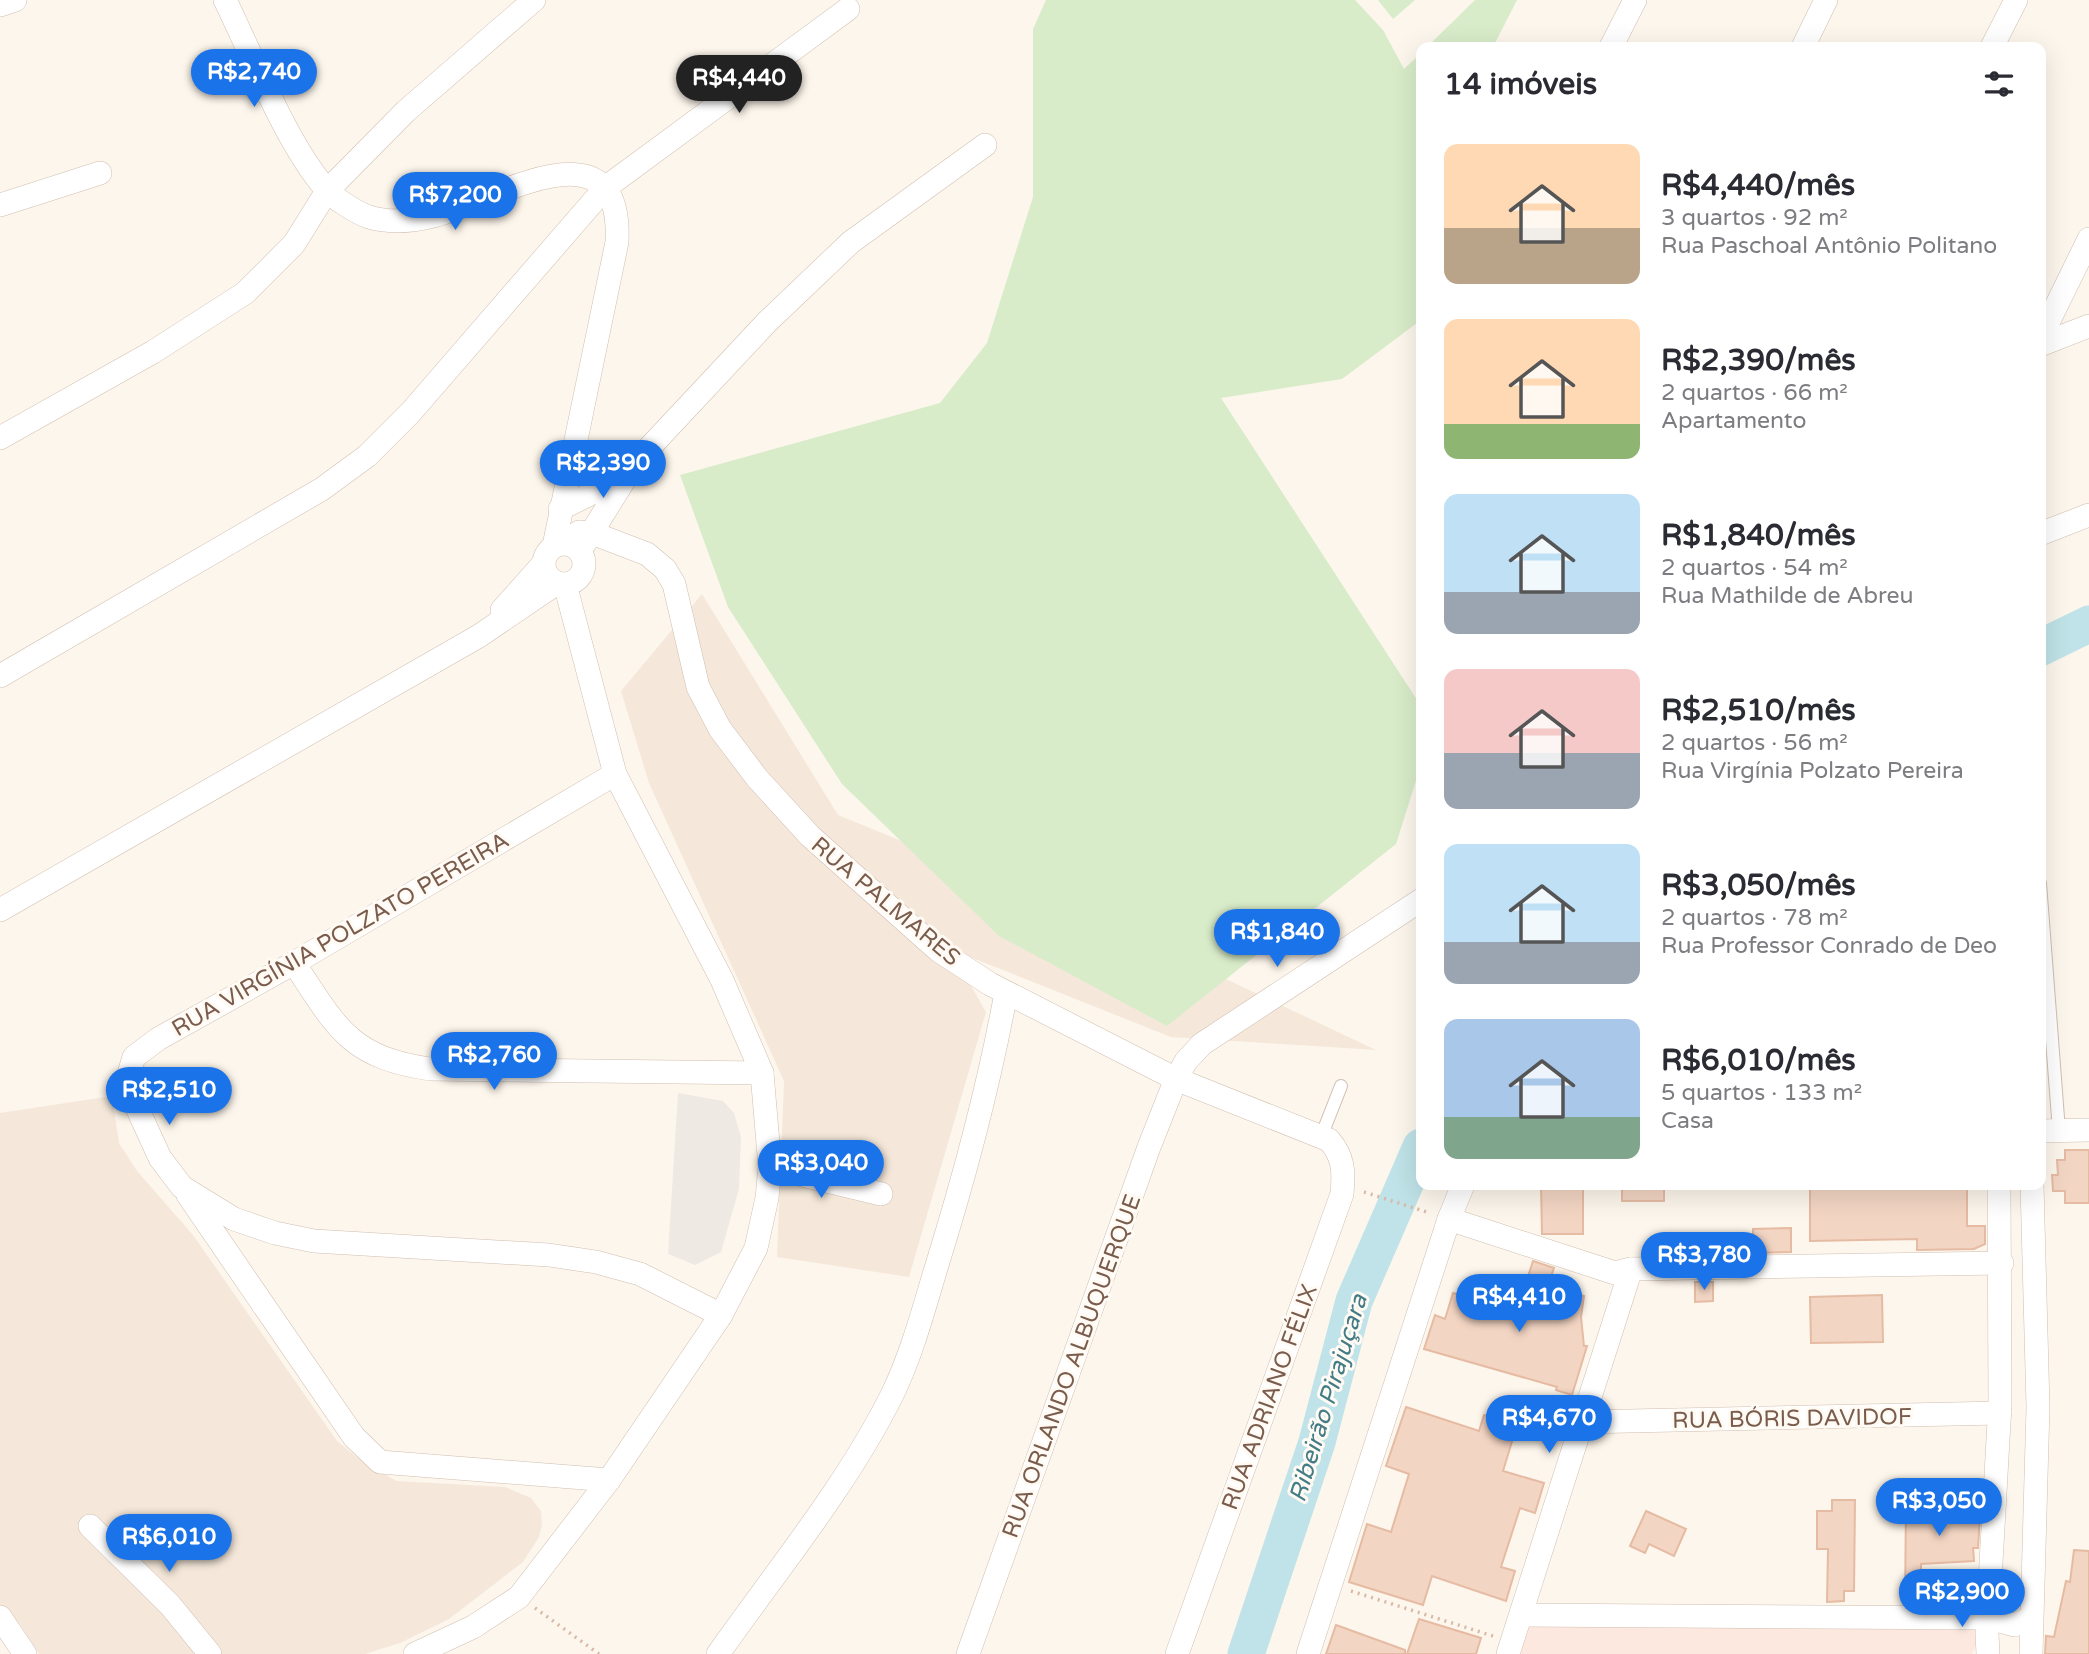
<!DOCTYPE html>
<html lang="pt">
<meta charset="utf-8">
<style>
body{margin:0;font-family:"Varela Round",sans-serif;background:#f7f7f7;color:#2b2b33;height:100vh;display:flex;flex-direction:column;font-size:26px;white-space:nowrap}
*{box-sizing:border-box;margin:0}
p{font-size:23px;color:#7c7c81}
.icon{flex:none;width:38px;height:38px;fill:none;stroke:currentColor;stroke-width:2;stroke-linecap:round;stroke-linejoin:round}
.map{position:relative;flex:1;overflow:hidden}
.drawer{position:absolute;left:1416px;top:42px;width:630px;height:1148px;display:flex;flex-direction:column;background:#fff;border-radius:14px;box-shadow:0 7px 28px #0002}
.drawer>*{flex:none}
.price{position:absolute;translate:-50% -60px;padding:0 16px;border-radius:24px;background:#1a73e8;color:#fff;font-size:23px;line-height:46px;filter:drop-shadow(0 2px 4px #0008)}
.price::after{content:'';position:absolute;left:50%;top:42px;width:21px;height:16px;margin-left:-10px;background:inherit;clip-path:polygon(0 0,100% 0,50% 100%)}
.price.current{background:#222;color:#fff}
ul{padding:0;list-style:none}
li{display:flex;align-items:center;gap:21px;height:175px;padding:0 28px}
li span{display:grid;place-items:center;flex:none;width:196px;height:140px;border-radius:14px;color:#555}
li>.icon{margin-inline-start:auto}
span .icon{width:84px;height:84px;fill:#fffc;stroke-width:1}
li b{font-size:30px}
h2{display:flex;justify-content:space-between;align-items:center;height:84px;padding:0 28px;font-size:30px}
.map>svg:first-child{display:block}
.residential{fill:#f5e8da}
.commercial{fill:#fde8e0}
.industrial{fill:#efe9e4}
.green{fill:#d8ecc9}
.lines{fill:none;stroke-linecap:round;stroke-linejoin:round}
.river{stroke:#bfe3e8;stroke-width:37}
.building{fill:#f3d5c3;stroke:#e6bba3;stroke-width:2}
.lane-casing{stroke:#d1beb0;stroke-width:14}
.street-casing{stroke:#d1beb0;stroke-width:24}
.path{stroke:#d9b8a5;stroke-width:3.5;stroke-dasharray:2 5;stroke-linecap:butt}
.lane{stroke:#fff;stroke-width:12}
.street{stroke:#fff;stroke-width:23}
.labels{text-anchor:middle;stroke-width:6;stroke-linejoin:round;paint-order:stroke}
.street-label{font-size:23px;fill:#7a5c4d;stroke:#fffaf3}
.water-label{font-size:24px;font-style:italic;fill:#437c86;stroke:#fffaf3}
</style>
<div class="map">
<svg width="2089" height="1654" viewBox="0 0 2089 1654">
<rect width="100%" height="100%" fill="#fdf6ec"/>
<g class="residential">
<path d="M 702,594 L 838,815 L 1139,938 L 1376,1050 L 1171,1037 L 950,949 L 986,1012 L 909,1277 L 777,1257 L 784,1081 L 649,783 L 621,691 Z"/>
<path d="M 112,1096 L 119,1143 L 137,1171 L 193,1235 L 337,1441 L 358,1458 L 396,1481 L 505,1487 L 531,1498 L 541,1511 L 542,1525 L 539,1537 L 523,1562 L 449,1619 L 400,1643 L 365,1654 L 39,1654 L 20,1624 L 0,1608 L 0,1113 Z"/>
</g>
<path class="commercial" d="M 1521,1615 L 1989,1618 L 1972,1654 L 1508,1654 Z"/>
<path class="industrial" d="M 678,1093 L 723,1101 L 734,1113 L 741,1137 L 739,1189 L 721,1252 L 695,1265 L 668,1254 Z"/>
<g class="green">
<path d="M 1046,0 L 1355,0 L 1383,30 L 1404,69 L 1421,53 L 1421,320 L 1342,379 L 1221,398 L 1421,706 L 1421,765 L 1396,844 L 1167,1026 L 999,936 L 842,784 L 728,607 L 680,475 L 940,403 L 987,343 L 1033,197 L 1033,29 Z"/>
<path d="M 1378,0 L 1415,0 L 1393,19 Z"/>
<path d="M 1475,0 L 1517,0 L 1493,47 L 1427,47 Z"/>
</g>
<g class="lines">
<g class="river">
<path d="M 2040,648 L 2089,624"/>
<path d="M 1246,1654 L 1317,1442 L 1354,1301 L 1421,1147"/>
</g>
</g>
<g class="building">
<path d="M 2065,1150 L 2089,1150 L 2089,1203 L 2065,1203 L 2065,1191 L 2053,1191 L 2052,1175 L 2058,1175 L 2057,1160 L 2065,1160 Z"/>
<path d="M 1541,1185 L 1583,1185 L 1583,1234 L 1542,1234 Z"/>
<rect x="1622" y="1185" width="42" height="16"/>
<path d="M 1810,1185 L 1967,1185 L 1967,1226 L 1985,1226 L 1985,1244 L 1974,1249 L 1917,1250 L 1917,1239 L 1810,1241 Z"/>
<path d="M 1791,1228 L 1791,1252 L 1753,1253 L 1753,1229 Z"/>
<path d="M 1533,1261 L 1554,1268 L 1548,1285 L 1584,1296 L 1581,1317 L 1584,1346 L 1587,1346 L 1572,1395 L 1556,1390 L 1557,1387 L 1424,1349 L 1435,1315 L 1445,1319 L 1453,1293 L 1474,1299 L 1472,1306 L 1514,1320 Z"/>
<path d="M 1695,1282 L 1713,1282 L 1713,1301 L 1695,1302 Z"/>
<path d="M 1882,1295 L 1883,1342 L 1811,1343 L 1810,1297 Z"/>
<path d="M 1406,1407 L 1479,1431 L 1484,1415 L 1517,1425 L 1503,1471 L 1544,1483 L 1535,1513 L 1520,1508 L 1501,1567 L 1515,1571 L 1506,1601 L 1432,1576 L 1423,1605 L 1349,1582 L 1367,1524 L 1391,1532 L 1409,1474 L 1386,1466 Z"/>
<path d="M 1959,1498 L 1981,1498 L 1978,1548 L 1973,1548 L 1974,1561 L 1921,1564 L 1921,1601 L 1905,1601 L 1906,1505 L 1959,1503 Z"/>
<path d="M 1832,1500 L 1855,1500 L 1854,1591 L 1844,1591 L 1844,1601 L 1827,1602 L 1828,1549 L 1817,1549 L 1817,1511 L 1832,1511 Z"/>
<path d="M 1646,1511 L 1686,1529 L 1674,1556 L 1649,1544 L 1645,1553 L 1630,1546 Z"/>
<path d="M 2074,1550 L 2089,1551 L 2089,1654 L 2045,1654 L 2046,1636 L 2054,1637 L 2066,1581 L 2070,1582 Z"/>
<path d="M 1419,1619 L 1481,1638 L 1476,1654 L 1407,1654 Z"/>
<path d="M 1336,1625 L 1405,1650 L 1405,1654 L 1326,1654 Z"/>
</g>
<g class="lines">
<defs>
<g id="lane">
<path d="M 2040,883 L 2059,1131"/>
<path d="M 1321,1137 L 1341,1086"/>
</g>
<g id="street">
<path d="M 225,0 C 253,57 285,141 325,188 C 333,198 357,213 369,217 C 389,223 413,221 433,216 C 493,202 623,116 617,242 L 554,546"/>
<path d="M 0,5 L 15,0"/>
<path d="M 1611,47 L 1635,0"/>
<path d="M 1803,47 L 1826,0"/>
<path d="M 1992,47 L 2016,0"/>
<path d="M 0,205 L 100,173"/>
<path d="M 2040,339 L 2089,239"/>
<path d="M 2040,345 L 2089,326"/>
<path d="M 0,438 L 153,352 L 245,293 L 294,244 L 327,191 L 406,111 L 534,0"/>
<path d="M 560,509 L 602,488 L 635,463 L 767,322 L 851,242 L 985,145"/>
<path d="M 579,532 L 592,533 L 647,554 L 665,569 L 674,584 L 698,687 L 720,729 L 757,778 L 810,836 L 938,950 L 990,984 L 1176,1079 L 1329,1140 C 1344,1157 1344,1172 1342,1194 L 1177,1654"/>
<path d="M 2040,534 L 2089,515"/>
<path d="M 585,543 L 628,474"/>
<circle cx="564" cy="564" r="20"/>
<path d="M 502,610 L 543,564"/>
<path d="M 0,676 L 322,489 L 367,456 L 411,412 L 605,188 L 848,9"/>
<path d="M 615,774 L 294,963 L 158,1039 L 134,1057 L 128,1077 L 134,1101 L 160,1158 L 182,1187 L 234,1219 L 275,1233 L 314,1241 L 549,1255 L 596,1262 L 640,1274 L 721,1315"/>
<path d="M 0,910 L 479,636 L 557,583"/>
<path d="M 294,963 C 337,1028 349,1057 430,1069 L 762,1073"/>
<path d="M 2040,1131 L 2089,1130"/>
<path d="M 770,1167 L 881,1194"/>
<path d="M 188,1195 L 354,1437 L 380,1462 L 609,1480"/>
<path d="M 1449,1219 L 1615,1273 L 1631,1269 L 2002,1263"/>
<path d="M 1583,1422 L 2000,1413"/>
<path d="M 90,1526 L 170,1605 L 210,1654"/>
<path d="M 1521,1615 L 1989,1618 L 2014,1625 L 2031,1618"/>
<path d="M 0,1617 L 25,1654"/>
<path d="M 415,1654 L 473,1627 L 519,1597 L 609,1480 L 721,1315 L 756,1248 L 767,1198 L 770,1167 L 762,1073 L 722,980 L 615,774 L 565,584"/>
<path d="M 718,1654 C 777,1570 846,1487 892,1395 C 912,1354 924,1308 937,1265 C 965,1175 989,1085 1006,993"/>
<path d="M 968,1654 L 1149,1147 L 1176,1079 L 1186,1061 L 1202,1044 L 1421,900"/>
<path d="M 1308,1654 L 1449,1219 L 1463,1185"/>
<path d="M 1508,1654 L 1631,1269"/>
<path d="M 1988,1654 L 1987,1634 L 2000,1404 L 1999,1185"/>
<path d="M 2031,1654 L 2038,1407 L 2032,1185"/>
</g>
</defs>
<use href="#lane" class="lane-casing"/>
<use href="#street" class="street-casing"/>
<g class="path">
<path d="M 1364,1192 L 1430,1213"/>
<path d="M 1351,1591 L 1493,1636"/>
<path d="M 535,1608 L 599,1654"/>
</g>
<use href="#lane" class="lane"/>
<use href="#street" class="street"/>
</g>
<g class="labels">
<g class="street-label">
<text transform="translate(886 901) rotate(40)" y="8">RUA PALMARES</text>
<text transform="translate(340 934) rotate(-30)" y="8">RUA VIRGÍNIA POLZATO PEREIRA</text>
<text transform="translate(1071 1366) rotate(-70)" y="8">RUA ORLANDO ALBUQUERQUE</text>
<text transform="translate(1269 1397) rotate(-70)" y="8">RUA ADRIANO FÉLIX</text>
<text transform="translate(1792 1418) rotate(-1)" y="8">RUA BÓRIS DAVIDOF</text>
</g>
<g class="water-label">
<text transform="translate(1328 1398) rotate(-73)" y="8">Ribeirão Pirajuçara</text>
</g>
</g>
</svg>
<b class="price" style="left:254px;top:109px">R$2,740</b>
<b class="price current" style="left:739px;top:115px">R$4,440</b>
<b class="price" style="left:455px;top:232px">R$7,200</b>
<b class="price" style="left:603px;top:500px">R$2,390</b>
<b class="price" style="left:1277px;top:969px">R$1,840</b>
<b class="price" style="left:494px;top:1092px">R$2,760</b>
<b class="price" style="left:169px;top:1127px">R$2,510</b>
<b class="price" style="left:821px;top:1200px">R$3,040</b>
<b class="price" style="left:1704px;top:1292px">R$3,780</b>
<b class="price" style="left:1519px;top:1334px">R$4,410</b>
<b class="price" style="left:1549px;top:1455px">R$4,670</b>
<b class="price" style="left:1939px;top:1538px">R$3,050</b>
<b class="price" style="left:169px;top:1574px">R$6,010</b>
<b class="price" style="left:1962px;top:1629px">R$2,900</b>
<section class="drawer">
<h2>14 imóveis<svg class="icon" aria-label="filters" viewBox="0 0 24 24"><path d="M4 7h16M4 17h16"/><circle cx="9" cy="7" r="2"/><circle cx="15" cy="17" r="2"/></svg></h2>
<ul>
<li><span style="background:linear-gradient(#ffd9b3 60%,#b9a48a 0)"><svg class="icon" aria-label="home" viewBox="0 0 24 24"><path d="M3 11l9-7 9 7M6 9v11h12V9"/></svg></span><div><b>R$4,440/mês</b><p>3 quartos · 92 m²</p><p>Rua Paschoal Antônio Politano</p></div></li>
<li><span style="background:linear-gradient(#ffd9b3 75%,#8fb573 0)"><svg class="icon" aria-label="home" viewBox="0 0 24 24"><path d="M3 11l9-7 9 7M6 9v11h12V9"/></svg></span><div><b>R$2,390/mês</b><p>2 quartos · 66 m²</p><p>Apartamento</p></div></li>
<li><span style="background:linear-gradient(#bfe0f5 70%,#9aa5b1 0)"><svg class="icon" aria-label="home" viewBox="0 0 24 24"><path d="M3 11l9-7 9 7M6 9v11h12V9"/></svg></span><div><b>R$1,840/mês</b><p>2 quartos · 54 m²</p><p>Rua Mathilde de Abreu</p></div></li>
<li><span style="background:linear-gradient(#f6c9c9 60%,#9aa5b1 0)"><svg class="icon" aria-label="home" viewBox="0 0 24 24"><path d="M3 11l9-7 9 7M6 9v11h12V9"/></svg></span><div><b>R$2,510/mês</b><p>2 quartos · 56 m²</p><p>Rua Virgínia Polzato Pereira</p></div></li>
<li><span style="background:linear-gradient(#bfe0f5 70%,#9aa5b1 0)"><svg class="icon" aria-label="home" viewBox="0 0 24 24"><path d="M3 11l9-7 9 7M6 9v11h12V9"/></svg></span><div><b>R$3,050/mês</b><p>2 quartos · 78 m²</p><p>Rua Professor Conrado de Deo</p></div></li>
<li><span style="background:linear-gradient(#a9c7e8 70%,#7fa58c 0)"><svg class="icon" aria-label="home" viewBox="0 0 24 24"><path d="M3 11l9-7 9 7M6 9v11h12V9"/></svg></span><div><b>R$6,010/mês</b><p>5 quartos · 133 m²</p><p>Casa</p></div></li>
</ul>
</section>
</div>
